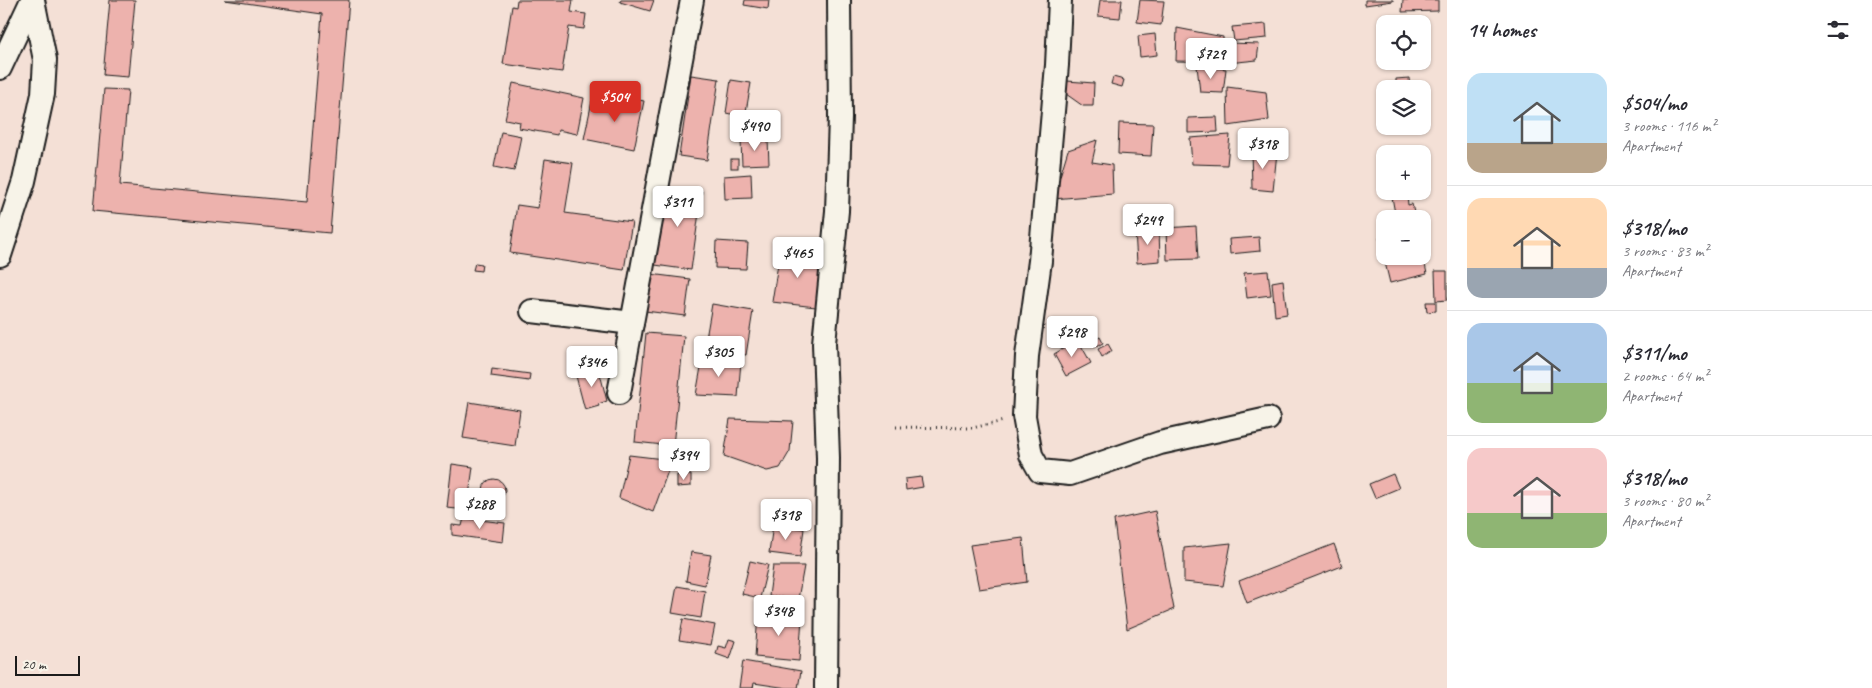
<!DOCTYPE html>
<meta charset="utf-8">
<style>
body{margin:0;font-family:Caveat,sans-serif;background:#f7f7f7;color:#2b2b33;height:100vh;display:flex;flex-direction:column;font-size:19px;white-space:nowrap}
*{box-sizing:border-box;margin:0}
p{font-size:16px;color:#7c7c81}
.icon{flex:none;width:28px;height:28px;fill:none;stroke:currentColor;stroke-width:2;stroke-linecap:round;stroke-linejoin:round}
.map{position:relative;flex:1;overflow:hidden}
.side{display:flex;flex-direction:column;background:#fff;width:425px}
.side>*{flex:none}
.fabs{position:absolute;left:1376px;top:15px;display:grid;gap:10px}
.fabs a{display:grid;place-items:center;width:55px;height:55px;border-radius:10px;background:#fff;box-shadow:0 1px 4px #0004;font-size:25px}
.scale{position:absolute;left:15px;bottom:12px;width:65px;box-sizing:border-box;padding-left:5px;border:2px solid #1c1c1c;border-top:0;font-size:14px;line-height:18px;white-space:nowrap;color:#1c1c1c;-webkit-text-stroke:4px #f7f3e8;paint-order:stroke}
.price{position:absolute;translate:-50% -42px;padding:0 11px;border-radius:5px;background:#fff;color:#222;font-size:16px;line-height:32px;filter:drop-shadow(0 1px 2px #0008)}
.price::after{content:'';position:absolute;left:50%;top:30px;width:15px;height:11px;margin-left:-8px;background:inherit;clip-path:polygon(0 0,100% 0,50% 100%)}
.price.selected{background:#d93025;color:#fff}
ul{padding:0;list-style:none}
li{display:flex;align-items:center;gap:15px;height:125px;padding:0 20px}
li+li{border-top:1px solid #e1e1e2}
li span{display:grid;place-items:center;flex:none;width:140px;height:100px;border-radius:15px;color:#555}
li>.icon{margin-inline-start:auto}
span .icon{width:60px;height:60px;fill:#fffc;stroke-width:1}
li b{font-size:21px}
h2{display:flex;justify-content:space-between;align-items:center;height:60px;padding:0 20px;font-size:21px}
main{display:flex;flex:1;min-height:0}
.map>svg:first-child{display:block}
.building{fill:#edb2ad;stroke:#1c1c1c}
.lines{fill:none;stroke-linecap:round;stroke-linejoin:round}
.minor-casing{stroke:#1c1c1c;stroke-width:26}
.path{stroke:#1c1c1c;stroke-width:3;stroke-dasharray:1 4;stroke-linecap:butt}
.minor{stroke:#f7f3e8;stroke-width:22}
</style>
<main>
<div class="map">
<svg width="1447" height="688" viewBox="0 0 1447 688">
<rect width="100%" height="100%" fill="#f4e0d6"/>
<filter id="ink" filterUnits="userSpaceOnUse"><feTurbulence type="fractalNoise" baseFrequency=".02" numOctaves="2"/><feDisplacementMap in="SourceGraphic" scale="10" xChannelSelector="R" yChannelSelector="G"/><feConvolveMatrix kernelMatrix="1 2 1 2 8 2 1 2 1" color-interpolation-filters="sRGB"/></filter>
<g filter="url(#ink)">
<g class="building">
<path d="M 110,0 L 135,0 L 128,77 L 103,75 Z"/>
<path d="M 225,0 L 349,0 L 330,233 L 93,211 L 104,89 L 128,90 L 120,185 L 307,202 L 322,14 Z"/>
<path d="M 517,0 L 573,0 L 571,12 L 586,14 L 584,29 L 569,27 L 562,72 L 503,64 L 512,6 L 516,7 Z"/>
<path d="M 621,0 L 654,0 L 650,11 L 620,2 Z"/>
<path d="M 745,0 L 769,0 L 768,9 L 744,5 Z"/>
<path d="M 1100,0 L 1122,0 L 1120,18 L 1098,16 Z"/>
<path d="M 1140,0 L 1164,1 L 1161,25 L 1137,22 Z"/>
<path d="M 1365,0 L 1393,0 L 1393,1 L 1365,5 Z"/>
<path d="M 1403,0 L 1438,0 L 1438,11 L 1402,12 Z"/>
<path d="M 1266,24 L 1267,38 L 1234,41 L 1232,27 Z"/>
<path d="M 1177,28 L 1223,37 L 1223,62 L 1176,61 Z"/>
<path d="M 1155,34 L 1157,55 L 1140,57 L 1138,36 Z"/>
<path d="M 1229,43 L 1259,44 L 1257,60 L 1228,63 Z"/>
<path d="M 1197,66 L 1226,69 L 1223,93 L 1200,92 Z"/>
<path d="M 691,75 L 719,79 L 707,160 L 679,156 Z"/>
<path d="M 1113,77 L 1124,80 L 1122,87 L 1111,84 Z"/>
<path d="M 1409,78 L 1410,89 L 1396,89 L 1396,79 Z"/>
<path d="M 731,80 L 751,83 L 745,117 L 726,113 Z"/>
<path d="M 1067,81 L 1094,83 L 1093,106 L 1083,106 L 1066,94 Z"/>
<path d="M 513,83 L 584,98 L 577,134 L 558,130 L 557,135 L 519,128 L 520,122 L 505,119 Z"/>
<path d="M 1227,87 L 1266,92 L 1269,120 L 1228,126 Z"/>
<path d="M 620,96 L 644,101 L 634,149 L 584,139 L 592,101 L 617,106 Z"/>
<path d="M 1217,117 L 1218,132 L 1188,133 L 1188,118 Z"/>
<path d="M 1119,123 L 1153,124 L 1151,156 L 1118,154 Z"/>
<path d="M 501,132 L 521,136 L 514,171 L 494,167 Z"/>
<path d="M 1230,135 L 1227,165 L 1192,164 L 1190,138 Z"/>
<path d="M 768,140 L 769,164 L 742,165 L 741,141 Z"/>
<path d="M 1097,140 L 1092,162 L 1112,165 L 1113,194 L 1053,199 L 1068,150 Z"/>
<path d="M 1251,149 L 1277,152 L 1273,191 L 1252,189 Z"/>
<path d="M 545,159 L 573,163 L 565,213 L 632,222 L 624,270 L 510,253 L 517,205 L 538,208 Z"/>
<rect x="731" y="159" width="7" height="9"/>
<path d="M 751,174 L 752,198 L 725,199 L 724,176 Z"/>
<path d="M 665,187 L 702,191 L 691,270 L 655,265 Z"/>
<path d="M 1407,194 L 1408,205 L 1412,204 L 1415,217 L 1411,217 L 1411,219 L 1396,219 L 1392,197 Z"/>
<path d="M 1196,226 L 1198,259 L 1167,260 L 1166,228 Z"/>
<path d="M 1159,229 L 1160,261 L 1137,263 L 1135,231 Z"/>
<path d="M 1259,237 L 1260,251 L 1230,254 L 1229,239 Z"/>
<path d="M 1385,237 L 1385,256 L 1422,256 L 1422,250 L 1427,274 L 1390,283 L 1379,238 Z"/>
<path d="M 716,241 L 748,243 L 746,269 L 715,268 Z"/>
<path d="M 780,251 L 822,255 L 816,307 L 772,302 Z"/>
<path d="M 475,263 L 482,264 L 481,271 L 473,270 Z"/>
<path d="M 1268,271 L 1271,295 L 1247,298 L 1244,273 Z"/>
<path d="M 1435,271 L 1447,271 L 1447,300 L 1436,301 Z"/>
<path d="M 650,274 L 690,279 L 685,316 L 645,311 Z"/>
<path d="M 1283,280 L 1287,314 L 1275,316 L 1272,282 Z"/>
<path d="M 1426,302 L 1436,302 L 1436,311 L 1427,312 Z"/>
<path d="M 712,304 L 753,311 L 746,355 L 704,350 Z"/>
<path d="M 1086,322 L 1088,328 L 1081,330 L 1079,324 Z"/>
<path d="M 646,333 L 684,336 L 673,446 L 635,442 Z"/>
<path d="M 1100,337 L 1103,343 L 1095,347 L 1092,341 Z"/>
<path d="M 1078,340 L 1091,363 L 1066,376 L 1054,354 Z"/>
<path d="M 1108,344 L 1112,351 L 1102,357 L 1098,349 Z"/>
<path d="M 703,356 L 741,361 L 738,397 L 696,395 Z"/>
<path d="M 598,366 L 607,401 L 598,404 L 599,406 L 585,410 L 576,376 L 589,372 L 588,369 Z"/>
<path d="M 492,369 L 530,374 L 529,381 L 491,376 Z"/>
<path d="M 469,402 L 520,410 L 515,446 L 463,438 Z"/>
<path d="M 730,419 L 793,421 L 790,451 L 780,468 L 767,471 L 724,456 Z"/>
<path d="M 629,455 L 672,460 L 653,512 L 619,498 Z"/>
<path d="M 452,464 L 473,467 L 467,510 L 447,508 Z"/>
<path d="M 1393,474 L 1399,488 L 1375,498 L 1369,484 Z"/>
<path d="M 677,475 L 691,475 L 691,486 L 677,487 Z"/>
<path d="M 921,477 L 923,487 L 906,490 L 905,479 Z"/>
<circle cx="494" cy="490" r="11"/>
<path d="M 1155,511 L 1174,609 L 1127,629 L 1114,520 Z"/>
<path d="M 464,518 L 505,523 L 503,542 L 452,535 L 452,525 L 462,526 Z"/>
<path d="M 773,525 L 804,529 L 800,557 L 769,553 Z"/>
<path d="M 1023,538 L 1027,582 L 979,589 L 970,545 Z"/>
<path d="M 1231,543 L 1223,586 L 1184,582 L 1184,548 Z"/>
<path d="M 1334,544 L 1342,566 L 1247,603 L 1239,581 Z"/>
<path d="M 691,552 L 711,555 L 705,585 L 686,581 Z"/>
<path d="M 750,561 L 768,565 L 760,598 L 742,594 Z"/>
<path d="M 773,566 L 804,566 L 798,599 L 769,596 Z"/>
<path d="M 677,586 L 705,591 L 701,618 L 672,613 Z"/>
<path d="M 758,614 L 802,617 L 799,661 L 755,657 Z"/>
<path d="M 683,619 L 715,625 L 711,645 L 679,640 Z"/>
<path d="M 729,639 L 736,641 L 730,659 L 716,654 L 718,646 L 726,648 Z"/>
<path d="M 743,661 L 801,671 L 798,688 L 787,688 L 754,683 L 753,688 L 739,688 Z"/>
</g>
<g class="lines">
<defs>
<g id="minor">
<path d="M 1060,0 L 1057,65 L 1040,261 L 1027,356 L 1024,416 L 1031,455 L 1040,471 L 1070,474 L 1160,443 L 1268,419"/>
<path d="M 0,68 L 32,0"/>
<path d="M 0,255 L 24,181 L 43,94 L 45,60 L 33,0"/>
<path d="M 532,311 L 632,323"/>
<path d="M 619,393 L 692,0"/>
<path d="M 826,688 L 828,458 L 824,343 L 837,211 L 840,117 L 839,0"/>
</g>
</defs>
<use href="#minor" class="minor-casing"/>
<path class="path" d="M 896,427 L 972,428 L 1004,421"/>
<use href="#minor" class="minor"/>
</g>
</g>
</svg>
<div class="fabs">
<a><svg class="icon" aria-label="locate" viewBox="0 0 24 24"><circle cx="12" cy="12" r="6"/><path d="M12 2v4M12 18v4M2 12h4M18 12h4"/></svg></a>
<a><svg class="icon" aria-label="layers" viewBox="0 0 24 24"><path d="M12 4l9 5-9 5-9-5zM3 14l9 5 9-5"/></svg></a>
<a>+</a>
<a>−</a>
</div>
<div class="scale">20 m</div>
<b class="price" style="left:1211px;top:80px">$729</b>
<b class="price selected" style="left:615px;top:123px">$504</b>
<b class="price" style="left:755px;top:152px">$490</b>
<b class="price" style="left:1263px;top:170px">$318</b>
<b class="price" style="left:678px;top:228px">$311</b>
<b class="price" style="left:1148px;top:246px">$249</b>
<b class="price" style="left:798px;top:279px">$465</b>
<b class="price" style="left:1072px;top:358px">$298</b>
<b class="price" style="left:719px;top:378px">$305</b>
<b class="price" style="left:592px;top:388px">$346</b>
<b class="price" style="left:684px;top:481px">$394</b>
<b class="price" style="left:480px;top:530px">$288</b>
<b class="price" style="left:786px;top:541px">$318</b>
<b class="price" style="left:779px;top:637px">$348</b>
</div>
<section class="side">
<h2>14 homes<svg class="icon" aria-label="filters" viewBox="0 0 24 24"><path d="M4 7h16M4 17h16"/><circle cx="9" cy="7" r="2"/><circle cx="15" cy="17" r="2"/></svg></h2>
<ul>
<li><span style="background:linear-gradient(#bfe0f5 70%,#b9a48a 0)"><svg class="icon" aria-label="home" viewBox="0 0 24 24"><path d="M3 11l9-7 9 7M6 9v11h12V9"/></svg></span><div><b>$504/mo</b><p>3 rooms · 116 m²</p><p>Apartment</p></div></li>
<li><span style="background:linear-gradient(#ffd9b3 70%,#9aa5b1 0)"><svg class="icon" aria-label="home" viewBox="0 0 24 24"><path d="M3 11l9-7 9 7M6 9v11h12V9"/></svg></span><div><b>$318/mo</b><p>3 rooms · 83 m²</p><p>Apartment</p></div></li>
<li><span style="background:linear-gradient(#a9c7e8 60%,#8fb573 0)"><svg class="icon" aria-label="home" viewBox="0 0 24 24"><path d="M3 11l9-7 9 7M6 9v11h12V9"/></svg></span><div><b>$311/mo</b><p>2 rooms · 64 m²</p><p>Apartment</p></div></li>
<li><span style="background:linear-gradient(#f6c9c9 65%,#8fb573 0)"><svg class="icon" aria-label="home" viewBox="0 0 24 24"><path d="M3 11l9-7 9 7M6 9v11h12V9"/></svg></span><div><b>$318/mo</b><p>3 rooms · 80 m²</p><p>Apartment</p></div></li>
</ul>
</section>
</main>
